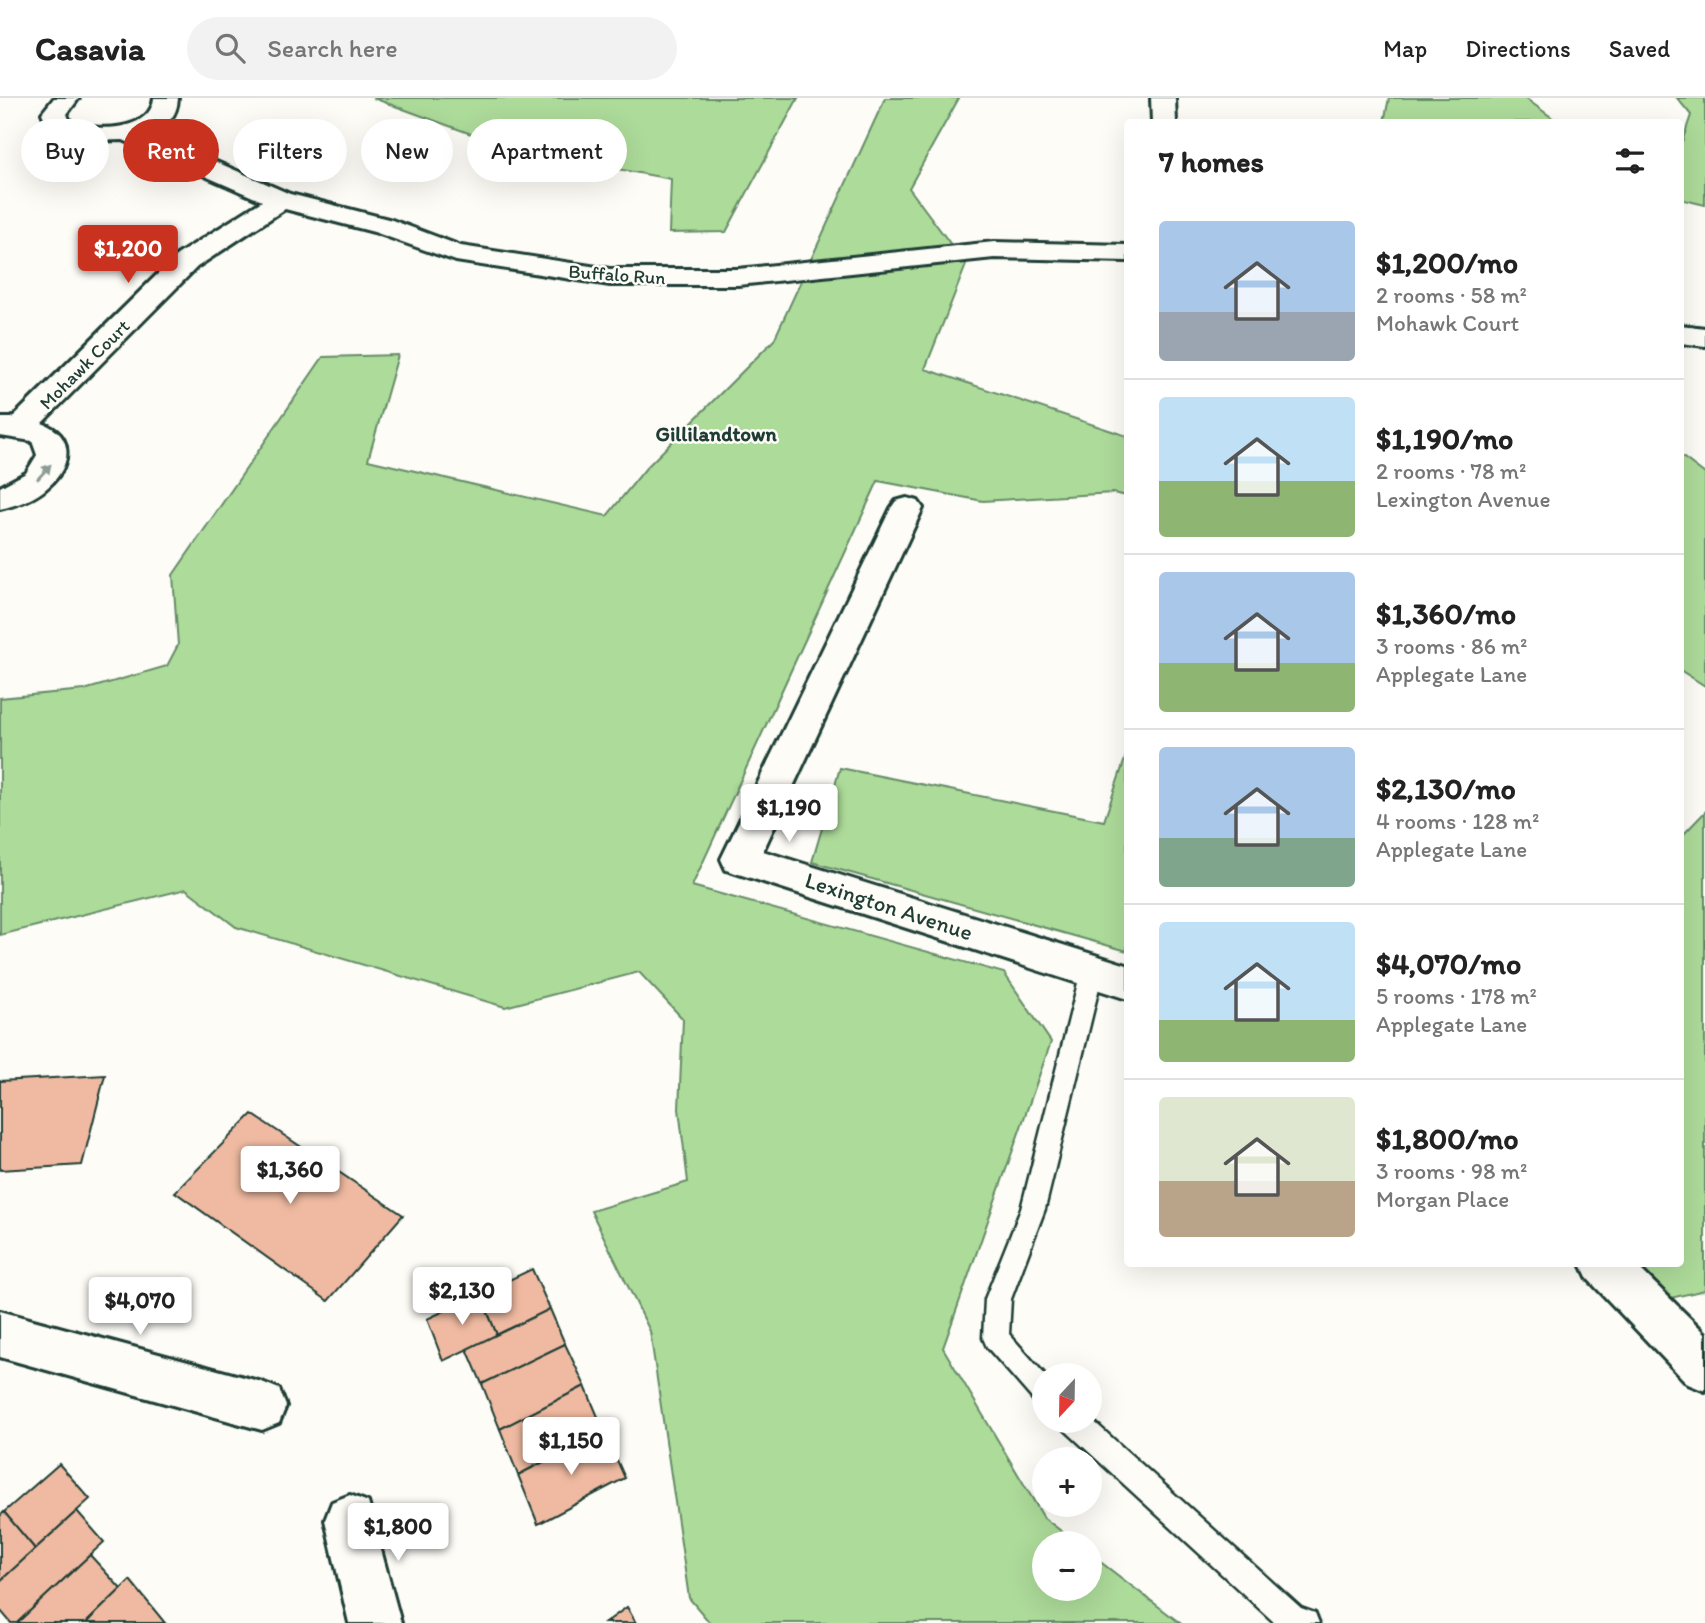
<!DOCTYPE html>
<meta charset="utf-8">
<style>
body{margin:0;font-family:Itim,sans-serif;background:#f2f2f2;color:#222;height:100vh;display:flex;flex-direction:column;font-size:26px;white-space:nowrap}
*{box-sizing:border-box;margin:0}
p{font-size:23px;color:#767676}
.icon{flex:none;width:38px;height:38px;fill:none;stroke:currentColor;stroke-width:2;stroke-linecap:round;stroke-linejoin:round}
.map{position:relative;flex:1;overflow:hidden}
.panel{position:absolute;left:1124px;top:21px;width:560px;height:1148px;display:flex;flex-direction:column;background:#fff;border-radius:7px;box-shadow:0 7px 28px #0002}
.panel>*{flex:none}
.banner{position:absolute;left:21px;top:21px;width:665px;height:63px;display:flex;gap:14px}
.needle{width:46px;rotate:202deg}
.controls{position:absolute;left:1032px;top:1265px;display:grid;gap:14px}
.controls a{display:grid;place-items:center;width:70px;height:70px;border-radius:50%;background:#fff;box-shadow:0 7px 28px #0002;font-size:35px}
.price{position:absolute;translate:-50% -60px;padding:0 16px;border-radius:7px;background:#fff;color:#222;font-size:23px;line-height:46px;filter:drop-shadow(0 2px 4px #0008)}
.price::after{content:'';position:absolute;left:50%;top:42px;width:21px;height:16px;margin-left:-10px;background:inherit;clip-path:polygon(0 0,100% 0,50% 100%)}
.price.current{background:#c8321e;color:#fff}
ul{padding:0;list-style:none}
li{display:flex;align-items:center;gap:21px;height:175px;padding:0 35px}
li+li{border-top:2px solid #e0e0e0}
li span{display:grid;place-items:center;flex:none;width:196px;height:140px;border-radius:7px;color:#555}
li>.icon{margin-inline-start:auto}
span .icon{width:84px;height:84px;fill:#fffc;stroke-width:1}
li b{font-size:30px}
h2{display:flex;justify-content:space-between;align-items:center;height:84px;padding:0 35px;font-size:30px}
.pill{padding:0 24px;border-radius:32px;background:#fff;box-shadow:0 7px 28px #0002;font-size:24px;line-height:63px}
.pill.current{background:#c8321e;color:#fff}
header{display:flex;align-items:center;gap:42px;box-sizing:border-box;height:98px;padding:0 35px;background:#fff;border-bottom:2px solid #e0e0e0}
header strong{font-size:33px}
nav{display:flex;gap:38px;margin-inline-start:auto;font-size:24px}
.search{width:490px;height:63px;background:#f2f2f2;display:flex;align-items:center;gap:18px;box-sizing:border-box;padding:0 24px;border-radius:38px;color:#767676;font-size:26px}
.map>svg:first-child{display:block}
.green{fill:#addb9a;stroke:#668c67;stroke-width:2}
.building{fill:#efbaa1;stroke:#1f3d34;stroke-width:2}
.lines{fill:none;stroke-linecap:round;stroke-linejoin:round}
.lane-casing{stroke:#1f3d34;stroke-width:5}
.street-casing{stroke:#1f3d34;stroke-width:6}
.lane{fill:#fdfcf7;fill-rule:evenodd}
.street{fill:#fdfcf7;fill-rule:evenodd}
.oneway{fill:#8e9c96}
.labels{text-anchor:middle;stroke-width:5;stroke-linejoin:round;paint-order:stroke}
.far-street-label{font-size:19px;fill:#1f3d34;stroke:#fdfcf7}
.far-neighbourhood-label{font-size:21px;font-weight:bold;fill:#1f3d34;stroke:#fdfcf7}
.street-label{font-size:23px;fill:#1f3d34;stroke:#fdfcf7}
</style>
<header>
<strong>Casavia</strong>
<div class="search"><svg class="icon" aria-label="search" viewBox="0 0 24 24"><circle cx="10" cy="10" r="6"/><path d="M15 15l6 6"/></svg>Search here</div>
<nav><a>Map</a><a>Directions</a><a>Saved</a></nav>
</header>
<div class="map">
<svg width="1705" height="1525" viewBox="0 0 1705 1525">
<rect width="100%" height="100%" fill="#fdfcf7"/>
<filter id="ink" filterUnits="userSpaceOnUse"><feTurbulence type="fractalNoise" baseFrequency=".0143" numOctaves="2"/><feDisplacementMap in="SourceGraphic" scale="14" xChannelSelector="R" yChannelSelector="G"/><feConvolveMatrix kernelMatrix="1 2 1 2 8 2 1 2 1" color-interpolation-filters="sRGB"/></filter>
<g filter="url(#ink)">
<g class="green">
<path d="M 373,0 L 798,0 L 726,134 L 669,135 L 671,81 L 515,52 Z"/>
<path d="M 885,0 L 959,0 L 909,90 L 966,167 L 925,271 L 1127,338 L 1127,398 L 1113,395 L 983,403 L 878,383 L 692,788 L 1004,875 L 1051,944 L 943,1250 L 1044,1420 L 1077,1445 L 1045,1446 L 1045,1491 L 1090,1491 L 1090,1456 L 1180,1525 L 710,1525 L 689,1500 L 650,1233 L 591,1113 L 688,1084 L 679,1011 L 683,921 L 639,874 L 505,909 L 236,829 L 186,791 L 0,837 L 0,600 L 84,592 L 167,568 L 178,547 L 173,477 L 323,259 L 398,257 L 368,362 L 607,418 L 646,370 L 774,242 Z"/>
<path d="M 1389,0 L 1525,0 L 1558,24 L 1384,24 Z"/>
<path d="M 1677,0 L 1705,0 L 1705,107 L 1680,101 L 1680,50 L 1691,17 Z"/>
<path d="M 1680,357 L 1705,376 L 1705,588 L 1680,572 Z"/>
<path d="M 1127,655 L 1127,853 L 812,764 L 840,670 L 1104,723 Z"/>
<path d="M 1705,714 L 1705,1192 L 1654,1204 L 1621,1166 L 1680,1166 L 1680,740 Z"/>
</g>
<g class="building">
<path d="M 105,977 L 82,1067 L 0,1072 L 0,983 Z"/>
<path d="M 252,1016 L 403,1117 L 328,1203 L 175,1094 Z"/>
<path d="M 532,1171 L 550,1211 L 497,1237 L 480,1196 Z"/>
<path d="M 480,1196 L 497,1237 L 443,1263 L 427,1221 Z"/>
<path d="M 550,1211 L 565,1246 L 482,1286 L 467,1251 Z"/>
<path d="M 565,1246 L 585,1288 L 500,1331 L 482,1286 Z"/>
<path d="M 585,1288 L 604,1333 L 518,1377 L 500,1331 Z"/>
<path d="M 604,1333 L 625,1380 L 538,1426 L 518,1377 Z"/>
<path d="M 59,1366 L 90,1401 L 35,1451 L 4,1414 Z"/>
<path d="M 77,1413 L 104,1444 L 17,1525 L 11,1525 L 0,1512 L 0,1483 Z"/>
<path d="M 4,1414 L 35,1451 L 0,1483 L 0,1418 Z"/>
<path d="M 90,1457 L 121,1491 L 86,1525 L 17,1525 Z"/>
<path d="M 130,1482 L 165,1525 L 86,1525 L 121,1491 Z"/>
<path d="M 627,1509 L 636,1525 L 605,1525 Z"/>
</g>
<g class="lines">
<defs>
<g id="lane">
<path d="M 1092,864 L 1100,867 L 1103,873 L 1045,1111 L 1011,1201 L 1009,1236 L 1046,1278 L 1045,1309 L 1036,1305 L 987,1249 L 983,1240 L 985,1201 L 1021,1111 L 1081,873 L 1084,867 Z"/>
<path d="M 1090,1320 L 1301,1510 L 1315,1515 L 1319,1525 L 1275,1525 L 1065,1332 L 1061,1323 L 1090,1323 Z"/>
</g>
<g id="street">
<path d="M 54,0 L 79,0 L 67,16 L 70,24 C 95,34 151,34 154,0 L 178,0 C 177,19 167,28 150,35 L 290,96 L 392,122 L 461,148 L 610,171 L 738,171 L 994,144 L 1127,147 L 1127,163 L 994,160 L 738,187 L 610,187 L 456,163 L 374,134 L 285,111 L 197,169 L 42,325 C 75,337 72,367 49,388 C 36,401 17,407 0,411 L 0,389 L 26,375 L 37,357 L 32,343 L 0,338 L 0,320 L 12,320 L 177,157 L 262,103 L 123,42 L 87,43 L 50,34 L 42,15 Z"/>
<path d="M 1151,0 L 1175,0 L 1176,24 L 1152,24 Z"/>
<path d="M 1680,227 L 1705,230 L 1705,248 L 1680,245 Z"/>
<path d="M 907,400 L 918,403 L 923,410 L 763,753 L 1127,867 L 1127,901 L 726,772 L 721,761 L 891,410 L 896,403 Z"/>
<path d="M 1581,1166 L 1635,1166 L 1705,1235 L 1705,1293 L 1688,1286 L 1588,1181 Z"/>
<path d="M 0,1213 L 262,1284 L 279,1291 L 286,1308 L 279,1325 L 262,1332 L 0,1259 Z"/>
<path d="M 350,1397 L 368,1404 L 401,1525 L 349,1525 L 325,1422 L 332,1404 Z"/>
</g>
</defs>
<use href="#lane" class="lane-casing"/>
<use href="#street" class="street-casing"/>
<use href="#lane" class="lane"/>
<use href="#street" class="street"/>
</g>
<defs><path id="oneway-solid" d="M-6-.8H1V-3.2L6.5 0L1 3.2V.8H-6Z" transform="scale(1.75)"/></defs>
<use class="oneway" href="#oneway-solid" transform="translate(44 374) rotate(-48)"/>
</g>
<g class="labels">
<g class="far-street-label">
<text transform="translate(617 176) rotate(4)" y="7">Buffalo Run</text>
<text transform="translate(84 266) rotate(-45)" y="7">Mohawk Court</text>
</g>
<g class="far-neighbourhood-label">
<text x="716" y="343">Gillilandtown</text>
</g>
<g class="street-label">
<text transform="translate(889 808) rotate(18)" y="8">Lexington Avenue</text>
</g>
</g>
</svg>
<div class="controls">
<a><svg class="needle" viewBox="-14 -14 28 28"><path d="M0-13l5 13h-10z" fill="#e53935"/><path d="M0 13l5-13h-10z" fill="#767676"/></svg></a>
<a>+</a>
<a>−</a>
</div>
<b class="price current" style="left:128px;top:187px">$1,200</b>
<b class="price" style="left:789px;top:746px">$1,190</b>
<b class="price" style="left:290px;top:1108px">$1,360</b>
<b class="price" style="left:462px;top:1229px">$2,130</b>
<b class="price" style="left:140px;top:1239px">$4,070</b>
<b class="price" style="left:571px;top:1379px">$1,150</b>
<b class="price" style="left:398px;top:1465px">$1,800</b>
<div class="banner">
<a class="pill">Buy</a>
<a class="pill current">Rent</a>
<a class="pill">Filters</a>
<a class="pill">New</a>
<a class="pill">Apartment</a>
</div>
<section class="panel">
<h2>7 homes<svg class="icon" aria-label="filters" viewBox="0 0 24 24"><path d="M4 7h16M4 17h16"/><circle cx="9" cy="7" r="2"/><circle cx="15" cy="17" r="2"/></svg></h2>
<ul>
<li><span style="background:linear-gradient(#a9c7e8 65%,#9aa5b1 0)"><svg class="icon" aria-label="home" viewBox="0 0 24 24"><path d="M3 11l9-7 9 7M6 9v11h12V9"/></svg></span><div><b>$1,200/mo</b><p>2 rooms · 58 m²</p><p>Mohawk Court</p></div></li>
<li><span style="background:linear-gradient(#bfe0f5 60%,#8fb573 0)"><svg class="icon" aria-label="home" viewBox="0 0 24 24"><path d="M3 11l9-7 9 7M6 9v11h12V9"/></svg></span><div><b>$1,190/mo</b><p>2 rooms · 78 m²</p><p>Lexington Avenue</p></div></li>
<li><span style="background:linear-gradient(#a9c7e8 65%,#8fb573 0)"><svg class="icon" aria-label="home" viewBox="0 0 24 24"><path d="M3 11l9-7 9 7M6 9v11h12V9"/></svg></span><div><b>$1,360/mo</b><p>3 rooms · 86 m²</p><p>Applegate Lane</p></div></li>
<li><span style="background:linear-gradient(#a9c7e8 65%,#7fa58c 0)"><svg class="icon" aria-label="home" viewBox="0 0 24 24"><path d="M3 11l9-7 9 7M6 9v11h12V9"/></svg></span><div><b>$2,130/mo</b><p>4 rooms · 128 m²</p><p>Applegate Lane</p></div></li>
<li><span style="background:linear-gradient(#bfe0f5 70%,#8fb573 0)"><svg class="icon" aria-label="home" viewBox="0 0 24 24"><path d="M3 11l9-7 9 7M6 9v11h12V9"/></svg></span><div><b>$4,070/mo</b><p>5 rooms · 178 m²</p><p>Applegate Lane</p></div></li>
<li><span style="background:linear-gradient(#dfe7d0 60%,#b9a48a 0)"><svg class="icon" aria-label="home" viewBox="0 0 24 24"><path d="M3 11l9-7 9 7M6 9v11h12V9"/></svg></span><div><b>$1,800/mo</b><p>3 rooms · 98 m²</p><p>Morgan Place</p></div></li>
</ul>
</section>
</div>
